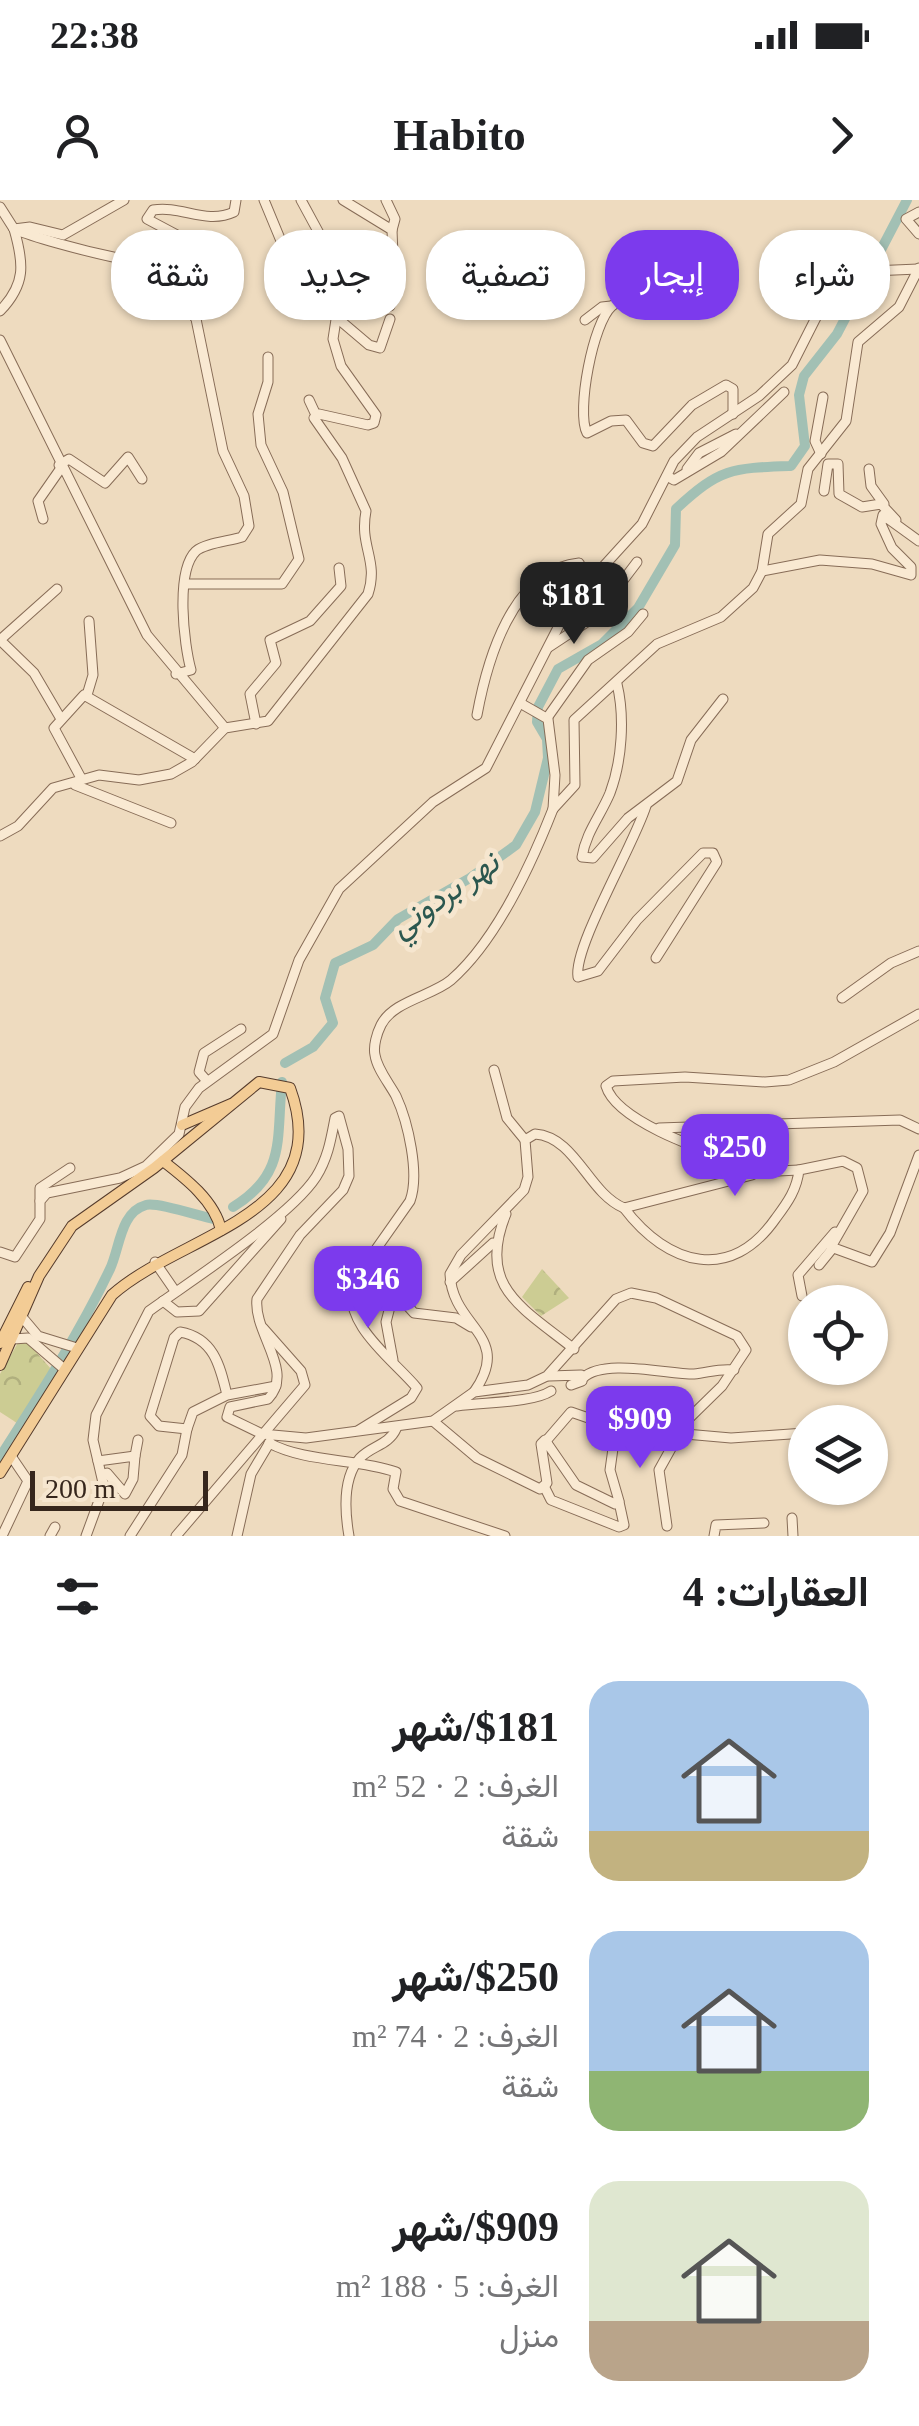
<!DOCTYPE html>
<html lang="ar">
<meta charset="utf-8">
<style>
body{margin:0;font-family:"Times New Roman",Vazirmatn,serif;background:#f6f6f6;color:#202124;direction:rtl;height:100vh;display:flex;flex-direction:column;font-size:38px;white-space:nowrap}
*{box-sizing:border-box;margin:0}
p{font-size:32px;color:#757577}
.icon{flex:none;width:55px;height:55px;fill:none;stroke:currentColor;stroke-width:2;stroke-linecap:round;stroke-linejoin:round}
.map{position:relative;height:1336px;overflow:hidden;direction:ltr}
.sheet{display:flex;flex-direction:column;background:#fff;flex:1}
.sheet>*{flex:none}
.banner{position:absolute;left:30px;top:30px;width:860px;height:90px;direction:rtl;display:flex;gap:20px}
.fabs{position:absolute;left:788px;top:1085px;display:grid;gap:20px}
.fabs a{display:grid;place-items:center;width:100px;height:100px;border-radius:50%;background:#fff;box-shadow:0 2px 8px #0004;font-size:50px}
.scale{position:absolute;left:30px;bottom:25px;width:178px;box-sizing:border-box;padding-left:10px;border:5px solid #36261c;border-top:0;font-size:28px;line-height:35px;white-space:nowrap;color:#36261c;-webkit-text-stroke:8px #f6e6cf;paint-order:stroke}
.price{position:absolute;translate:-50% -85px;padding:0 22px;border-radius:20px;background:#7c3aed;color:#fff;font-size:32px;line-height:65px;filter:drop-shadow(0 2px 5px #0008)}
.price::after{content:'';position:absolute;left:50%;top:60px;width:30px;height:22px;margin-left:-15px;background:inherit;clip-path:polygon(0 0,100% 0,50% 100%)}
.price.current{background:#222;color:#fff}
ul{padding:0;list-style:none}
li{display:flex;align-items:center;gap:30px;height:250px;padding:0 50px}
li span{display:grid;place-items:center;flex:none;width:280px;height:200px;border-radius:30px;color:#555}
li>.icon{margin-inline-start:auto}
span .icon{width:120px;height:120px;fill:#fffc;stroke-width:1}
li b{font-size:42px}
h2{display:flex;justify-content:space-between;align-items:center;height:120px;padding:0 50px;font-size:42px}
.chip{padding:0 35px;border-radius:40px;background:#fff;box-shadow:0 2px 8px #0004;font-size:35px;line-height:90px}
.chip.current{background:#7c3aed;color:#fff}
.status{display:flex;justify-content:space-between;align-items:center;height:70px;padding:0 50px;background:#fff;direction:ltr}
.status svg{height:28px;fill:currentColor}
header{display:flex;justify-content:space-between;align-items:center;height:130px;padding:0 50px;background:#fff;font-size:45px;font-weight:700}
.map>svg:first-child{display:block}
.park{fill:url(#park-crowns)}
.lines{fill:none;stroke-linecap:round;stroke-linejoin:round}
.river{stroke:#a2c0b4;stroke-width:10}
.minor-casing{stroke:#876c57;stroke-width:11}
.major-casing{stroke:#553b2c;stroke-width:12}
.minor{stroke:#f9e9d2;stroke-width:9}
.major{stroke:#f3cc95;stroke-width:10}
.labels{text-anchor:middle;stroke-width:10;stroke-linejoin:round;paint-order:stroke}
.water-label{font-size:32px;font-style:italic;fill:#2b574f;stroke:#f6e6cf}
</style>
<div class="status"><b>22:38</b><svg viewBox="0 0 49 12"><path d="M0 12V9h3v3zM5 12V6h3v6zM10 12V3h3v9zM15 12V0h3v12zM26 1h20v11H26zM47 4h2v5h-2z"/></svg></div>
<header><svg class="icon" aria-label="forward" viewBox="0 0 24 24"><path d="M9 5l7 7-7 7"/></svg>Habito<svg class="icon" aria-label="person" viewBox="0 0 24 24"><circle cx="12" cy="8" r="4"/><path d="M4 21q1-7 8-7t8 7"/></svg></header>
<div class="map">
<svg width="919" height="1336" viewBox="0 0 919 1336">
<defs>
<pattern id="park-crowns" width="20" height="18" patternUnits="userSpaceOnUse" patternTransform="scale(2.5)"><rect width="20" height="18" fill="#cccc93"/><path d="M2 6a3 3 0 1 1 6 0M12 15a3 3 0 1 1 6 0" fill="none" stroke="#b0af7e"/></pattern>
</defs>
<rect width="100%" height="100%" fill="#eedbbf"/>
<g class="park">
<path d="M 542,1069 L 569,1098 L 541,1116 L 522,1097 Z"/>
<path d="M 19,1141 L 27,1142 L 52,1170 L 17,1223 L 0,1212 L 0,1174 Z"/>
</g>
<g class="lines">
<g class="river">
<path d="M 285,863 L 313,847 L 333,823 L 325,798 L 335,763 L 373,745 L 398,719 L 470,678 L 516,645 L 535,612 L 548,558 L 547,539 L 537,522 L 538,507 L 558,469 L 602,444 L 638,408 L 675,345 L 676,309 C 720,268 732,268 791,266 L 805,246 L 799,195 L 804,176 L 837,134 L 907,0"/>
<path d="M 233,1007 C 287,974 276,939 282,882"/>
<path d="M 0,1257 C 39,1196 79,1134 110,1069 C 120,1048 120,1012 146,1005 C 157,1002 199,1016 214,1019"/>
</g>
<defs>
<g id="minor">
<path d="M 264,0 L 281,41"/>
<path d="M 343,0 L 392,30 L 394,81 L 390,106"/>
<path d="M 386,0 L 395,19 L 392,30"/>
<path d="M 0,7 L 14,29 L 30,27 L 63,35 L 124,0"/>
<path d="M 919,12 L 906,19 L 919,34"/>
<path d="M 14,29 C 50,44 193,81 224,66 L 224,60 L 147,19 L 153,10 C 181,5 206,25 234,12 L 236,0"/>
<path d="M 169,68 L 170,103 L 187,107 L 196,119 L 223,251 L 244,296 L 249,326 L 242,337 C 230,341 205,343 196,351 C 175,371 184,445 191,470 L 176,474"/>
<path d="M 614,84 L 647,78 L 651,82 C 642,93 624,96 612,106 C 593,122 576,212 587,233 L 611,221 L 626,220 L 643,243 L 653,246 L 692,205 L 726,185 L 733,189 L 733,214"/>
<path d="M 0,111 C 26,84 24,64 14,29"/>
<path d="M 336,117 L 369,145 L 380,148 L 390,119"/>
<path d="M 585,120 L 602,107 L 611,106"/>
<path d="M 0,140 L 147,435 L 225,528"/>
<path d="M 309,200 L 316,215"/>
<path d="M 821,254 L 815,241 L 823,197"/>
<path d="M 59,265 L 69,259 L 105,283 L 128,257 L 142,279"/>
<path d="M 687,269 L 699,253 L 736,234"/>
<path d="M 869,269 L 871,286 L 884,304"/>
<path d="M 667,276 L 674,280 L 721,252 L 784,192"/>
<path d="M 824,291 L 828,264 L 838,264 L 839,294 L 862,307 L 881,304 L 896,320"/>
<path d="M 43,319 L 38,301 L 61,268"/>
<path d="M 762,371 L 820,360 L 872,364 L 911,375 L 911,367 L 892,348 L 881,324 L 883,315 L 919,341"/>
<path d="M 186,384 L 282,384 L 299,359 L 283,292 L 261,245 L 258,214 L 268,182 L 268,157"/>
<path d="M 57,389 L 0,440 L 34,473 L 61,519"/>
<path d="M 549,447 L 596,416 L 637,362"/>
<path d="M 617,484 C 625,517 622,561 610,593 C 601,615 586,632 582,657 L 593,658 L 628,618 L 677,581 L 691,540 L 723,499"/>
<path d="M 87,495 L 93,475 L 89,421"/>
<path d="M 520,503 L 548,519 L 555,575 L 553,609 L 575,585 L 574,520 L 657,444 L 721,417 L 753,388 L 762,371 L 768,334 L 801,304 L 808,269 L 846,221 L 858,142 L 899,107 L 919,68"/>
<path d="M 477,515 C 487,461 512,370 579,363 L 584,372 L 571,402"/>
<path d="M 547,518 L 588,460 L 628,432 L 643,414"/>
<path d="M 256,524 L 250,494 L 276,463 L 270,440 L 310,421 L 341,386 L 339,368"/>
<path d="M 81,578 L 54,528 L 84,495 L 195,559"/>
<path d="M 75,585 L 171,623"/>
<path d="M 646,606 C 634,645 573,747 578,777 L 598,771 L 637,720 L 703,653 L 713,653 L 717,662 L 656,758"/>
<path d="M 0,636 L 18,626 L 53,588 L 99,575 L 139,580 L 171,574 L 192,562 L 225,528 L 268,521 L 368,394 C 379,360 359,347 366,311 L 342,258 L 314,218 L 319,214 L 368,225 L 374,223 L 376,215 L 341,166 L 333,139 L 337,113 L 320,35 L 301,0"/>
<path d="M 842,798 L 891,763 L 919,751"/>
<path d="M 494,870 L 507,918 L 525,940"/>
<path d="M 207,881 L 199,872 L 204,853 L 241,829"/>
<path d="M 659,928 L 900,920 L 919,929"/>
<path d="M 755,972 L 799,970"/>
<path d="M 40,1001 L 40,988 L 70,968"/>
<path d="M 624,1008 C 668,1066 731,1083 776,1018 C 788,1002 797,989 799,970 L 843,961 L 857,968 L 863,991 L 831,1047 L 872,1062 L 890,1033 L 919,955"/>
<path d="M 506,1014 C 476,1087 523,1108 574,1149"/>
<path d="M 0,1052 L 15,1057 L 40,1019 L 40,1001 L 47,993 L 120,978 L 146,966 L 179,934 L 185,907 L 199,888 L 273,834 L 299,760 L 339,689 L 433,602 L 486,568 L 571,402 L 642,324 L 674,261 L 697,237 L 759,196 L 792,165 L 829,92 L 849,72 L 918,69"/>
<path d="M 155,1062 L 175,1091"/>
<path d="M 819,1065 L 832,1049"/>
<path d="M 450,1082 L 493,1043"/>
<path d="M 404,1084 L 404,1102 L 414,1113 L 456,1118 L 471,1127"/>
<path d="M 802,1096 L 798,1075 L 835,1032"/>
<path d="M 392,1099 L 386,1122 L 393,1160"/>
<path d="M 163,1101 L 177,1112 L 199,1111 L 281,1019"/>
<path d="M 22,1117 L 38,1136 L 77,1148"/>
<path d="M 13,1139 L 28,1138 L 63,1168"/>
<path d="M 549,1176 L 581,1175 L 582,1181 L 571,1185"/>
<path d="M 583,1178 C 603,1158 666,1174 694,1174 C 707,1173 719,1168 734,1170"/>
<path d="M 474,1192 C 514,1135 452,1128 450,1074 L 461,1055 L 524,990 L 528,977 L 525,940 L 535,934 C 576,937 588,993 624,1008 L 752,975 L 751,967 C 715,954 617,924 606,886 L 613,881 L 685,877 L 765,882 L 789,880 L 834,862 L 919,814"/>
<path d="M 227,1195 C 220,1166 214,1138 180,1132 L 174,1138 L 150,1216 L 159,1226 L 187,1229 L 193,1212 L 227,1195 L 276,1186"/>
<path d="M 457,1206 C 483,1202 533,1203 551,1191"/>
<path d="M 433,1221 L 477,1258 L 540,1289 L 547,1283 L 541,1244 L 545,1240 L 576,1285 L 615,1304 L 619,1301 L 610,1270 L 615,1234 L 631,1226 L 674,1231"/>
<path d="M 359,1230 L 411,1198 L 417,1188 C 393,1159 342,1125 353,1082 L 410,1001 C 420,974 408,922 396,896 C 389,883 377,869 375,855 C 373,846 377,833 381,825 C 393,801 432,796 451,780 C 497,740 531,665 553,609"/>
<path d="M 546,1241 L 571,1212 L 600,1222 L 615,1234"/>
<path d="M 269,1243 C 307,1263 356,1258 396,1272 L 393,1289 L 400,1301 L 505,1336"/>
<path d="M 135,1256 L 138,1240"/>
<path d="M 98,1261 L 135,1256 L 133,1279 L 125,1294 L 107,1273 L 103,1274"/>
<path d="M 545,1288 L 551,1300 L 619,1327 L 624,1325 L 619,1302"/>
<path d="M 792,1318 L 793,1336"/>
<path d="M 667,1326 L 659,1270 L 679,1234"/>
<path d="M 2,1336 L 28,1281 L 11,1256"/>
<path d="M 50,1336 L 55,1327"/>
<path d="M 86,1336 L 104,1287 L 93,1240 L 96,1215 L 149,1111 C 192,1080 290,1017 316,977 C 328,958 331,939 335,918 L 339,916 L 348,949 L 349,976 L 343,990 L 300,1035 L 257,1099 C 253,1133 295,1171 268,1199 L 230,1207 L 227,1217 L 262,1234 L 306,1238 L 433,1221 L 474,1192 L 528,1185 L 547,1176 L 616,1099 L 631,1093 L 656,1098 L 737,1136 L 746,1150 L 722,1186 L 674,1233 L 731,1238 L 805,1233"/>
<path d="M 130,1336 L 182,1255 L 187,1229"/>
<path d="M 176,1336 L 305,1185 L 301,1171 L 263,1128"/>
<path d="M 237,1336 L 251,1274 L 270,1242"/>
<path d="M 349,1336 C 345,1313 342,1278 360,1258 C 371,1246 389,1245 396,1229"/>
<path d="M 714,1336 L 716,1325 L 764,1323"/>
</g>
<g id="major">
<path d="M 182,925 L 231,904"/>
<path d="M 163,961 C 185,978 215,1001 221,1030"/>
<path d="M 0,1143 L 28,1087"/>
<path d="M 0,1165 L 39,1076 L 72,1026 L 154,968 L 259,882 L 290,888 C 337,1016 181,1033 112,1095 L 0,1273"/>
</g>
</defs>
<use href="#minor" class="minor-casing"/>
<use href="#major" class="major-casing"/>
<use href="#minor" class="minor"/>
<use href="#major" class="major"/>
</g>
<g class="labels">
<g class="water-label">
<text transform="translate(444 694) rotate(-35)" y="11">نهر بردوني</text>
</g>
</g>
</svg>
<div class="fabs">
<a><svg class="icon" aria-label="locate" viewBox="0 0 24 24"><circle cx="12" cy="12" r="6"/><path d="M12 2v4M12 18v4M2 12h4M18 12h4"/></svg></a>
<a><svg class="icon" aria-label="layers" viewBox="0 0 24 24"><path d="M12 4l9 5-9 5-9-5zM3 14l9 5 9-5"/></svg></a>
</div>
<div class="scale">200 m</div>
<b class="price current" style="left:574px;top:447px">$181</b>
<b class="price" style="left:735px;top:999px">$250</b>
<b class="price" style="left:368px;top:1131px">$346</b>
<b class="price" style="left:640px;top:1271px">$909</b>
<div class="banner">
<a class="chip">شراء</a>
<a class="chip current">إيجار</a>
<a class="chip">تصفية</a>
<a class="chip">جديد</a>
<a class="chip">شقة</a>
</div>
</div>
<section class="sheet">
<h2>العقارات: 4<svg class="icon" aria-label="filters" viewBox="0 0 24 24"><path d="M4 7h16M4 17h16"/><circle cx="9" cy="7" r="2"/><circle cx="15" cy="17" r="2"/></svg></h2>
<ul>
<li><span style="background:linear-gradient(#a9c7e8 75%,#c2b280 0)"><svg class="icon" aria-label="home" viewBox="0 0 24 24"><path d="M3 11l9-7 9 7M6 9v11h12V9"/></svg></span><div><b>$181/شهر</b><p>الغرف: 2 · 52 m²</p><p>شقة</p></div></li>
<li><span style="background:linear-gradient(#a9c7e8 70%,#8fb573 0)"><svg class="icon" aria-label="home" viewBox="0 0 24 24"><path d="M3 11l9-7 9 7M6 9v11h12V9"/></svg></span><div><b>$250/شهر</b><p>الغرف: 2 · 74 m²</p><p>شقة</p></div></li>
<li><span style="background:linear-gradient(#dfe7d0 70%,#b9a48a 0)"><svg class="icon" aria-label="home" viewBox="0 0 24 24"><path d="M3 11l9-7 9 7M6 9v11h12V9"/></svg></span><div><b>$909/شهر</b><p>الغرف: 5 · 188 m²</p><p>منزل</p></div></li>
</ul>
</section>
